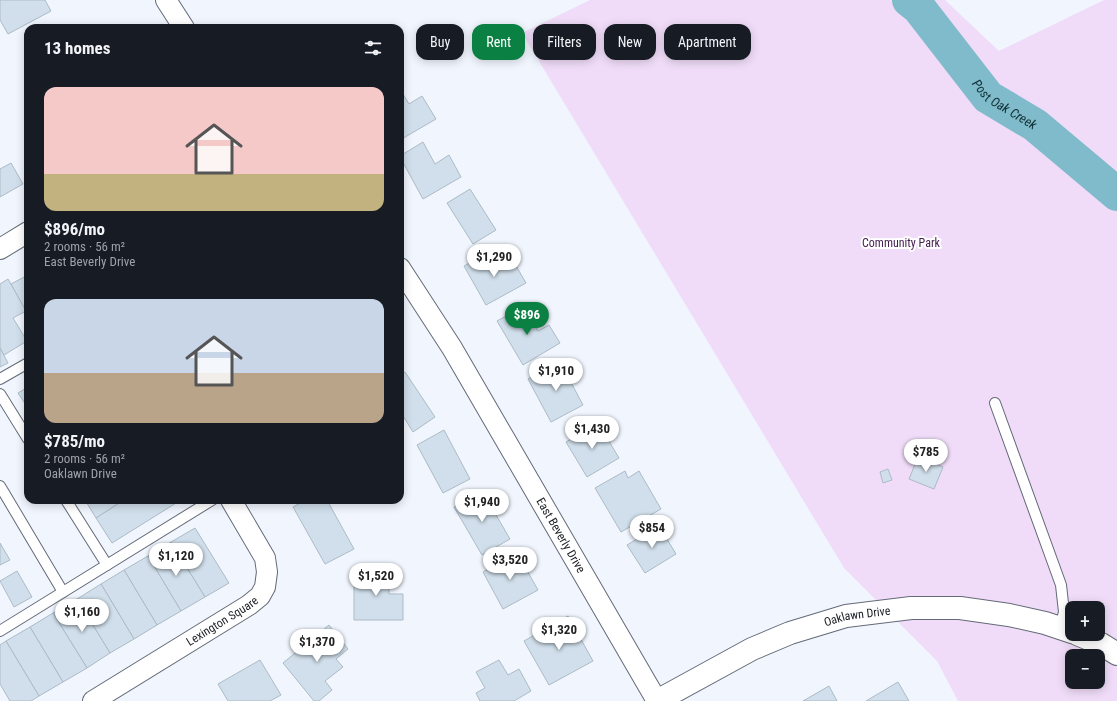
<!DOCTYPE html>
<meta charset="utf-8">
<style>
body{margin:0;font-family:"Roboto Condensed",sans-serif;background:#242831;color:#f1f3f6;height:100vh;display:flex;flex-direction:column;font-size:15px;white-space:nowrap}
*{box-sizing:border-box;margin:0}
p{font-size:13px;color:#9ea1a6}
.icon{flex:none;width:22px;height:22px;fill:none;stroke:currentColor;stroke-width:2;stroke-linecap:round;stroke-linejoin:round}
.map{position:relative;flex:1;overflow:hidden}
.side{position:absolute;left:24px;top:24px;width:380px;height:480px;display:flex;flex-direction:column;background:#171b24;border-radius:12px;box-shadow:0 2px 10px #0003}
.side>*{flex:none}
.guide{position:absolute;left:416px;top:24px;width:380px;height:36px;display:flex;gap:8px}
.controls{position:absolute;left:1065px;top:601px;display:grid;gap:8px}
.controls a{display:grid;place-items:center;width:40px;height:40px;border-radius:8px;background:#171b24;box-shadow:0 2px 10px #0003;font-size:20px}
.price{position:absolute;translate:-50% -34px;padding:0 9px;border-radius:14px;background:#fff;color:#222;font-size:13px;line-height:26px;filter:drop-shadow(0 1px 2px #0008)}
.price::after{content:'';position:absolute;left:50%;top:24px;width:12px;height:9px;margin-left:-6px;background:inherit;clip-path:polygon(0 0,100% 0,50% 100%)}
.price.active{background:#0b8043;color:#fff}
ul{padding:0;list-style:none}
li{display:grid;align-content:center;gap:8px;height:212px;padding:0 20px}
li span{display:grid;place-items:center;height:124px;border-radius:12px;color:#555}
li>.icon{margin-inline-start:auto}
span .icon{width:72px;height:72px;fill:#fffc;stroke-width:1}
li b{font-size:17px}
h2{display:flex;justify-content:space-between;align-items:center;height:48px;padding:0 20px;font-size:17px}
.chip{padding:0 14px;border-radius:12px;background:#171b24;box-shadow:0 2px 10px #0003;font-size:14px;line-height:36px}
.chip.active{background:#0b8043;color:#fff}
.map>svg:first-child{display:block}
.green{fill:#f0dcf8;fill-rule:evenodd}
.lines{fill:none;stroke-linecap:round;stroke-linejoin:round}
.river{stroke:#7fbbca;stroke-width:34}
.building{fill:#d0dfeb;stroke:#acbbc6}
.lane-casing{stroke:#646a78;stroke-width:12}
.street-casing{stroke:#646a78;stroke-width:22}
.secondary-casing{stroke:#646a78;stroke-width:24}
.lane{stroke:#fff;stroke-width:10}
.street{stroke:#fff;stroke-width:20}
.secondary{stroke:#fff;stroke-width:22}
.labels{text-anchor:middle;stroke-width:4;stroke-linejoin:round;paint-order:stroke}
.park-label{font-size:12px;fill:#462052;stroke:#fff}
.street-label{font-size:12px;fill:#1b1e23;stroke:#fff}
.water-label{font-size:13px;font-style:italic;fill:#0f2e35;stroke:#fff}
</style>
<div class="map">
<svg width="1117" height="701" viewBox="0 0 1117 701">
<rect width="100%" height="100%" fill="#f0f5fe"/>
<path class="green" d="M 590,0 L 945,0 L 999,51 L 1104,0 L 1117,0 L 1117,701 L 958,701 L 937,661 L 844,568 L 522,33 ZM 1072,608 L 1098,608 L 1098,634 L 1072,634 ZM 1072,656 L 1098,656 L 1098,682 L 1072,682 Z"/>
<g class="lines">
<path class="river" id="s1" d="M 909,0 L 919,8 L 988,97 L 1035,125 L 1117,194"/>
</g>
<g class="building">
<path d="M 0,0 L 45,0 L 51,11 L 8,34 L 0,20 Z"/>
<path d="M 400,89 L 409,104 L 422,96 L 436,119 L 400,140 Z"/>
<path d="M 423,142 L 435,164 L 449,155 L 461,177 L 423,199 L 400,157 L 400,156 Z"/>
<path d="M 11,163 L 23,184 L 0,197 L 0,169 Z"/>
<path d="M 470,189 L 496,230 L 473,244 L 447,203 Z"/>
<path d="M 490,252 L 498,267 L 512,259 L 526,283 L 486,305 L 464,266 Z"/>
<path d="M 28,275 L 28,315 L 11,284 Z"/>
<path d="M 8,279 L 26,311 L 13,318 L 27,341 L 4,355 L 0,348 L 0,284 Z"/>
<path d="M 524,306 L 538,331 L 549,325 L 560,343 L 523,365 L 497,321 Z"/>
<path d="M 0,348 L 8,363 L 0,367 Z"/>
<path d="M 560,362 L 583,405 L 551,422 L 528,379 Z"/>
<path d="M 405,372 L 435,417 L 413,432 L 400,411 L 400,375 Z"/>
<path d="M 28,387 L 28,408 L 18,393 Z"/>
<path d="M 598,423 L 619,458 L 587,477 L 566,442 Z"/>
<path d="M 444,430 L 470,479 L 443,493 L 417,445 Z"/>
<path d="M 918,457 L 943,467 L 934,489 L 909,479 Z"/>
<path d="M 888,469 L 892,480 L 883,483 L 880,472 Z"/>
<path d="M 625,471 L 628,478 L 639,471 L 661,509 L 621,532 L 595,488 Z"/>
<path d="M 482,491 L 510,539 L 482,555 L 454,507 Z"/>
<path d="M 85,500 L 124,500 L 96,518 Z"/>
<path d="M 124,500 L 181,500 L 112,543 L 96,518 Z"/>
<path d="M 306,500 L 327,500 L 354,549 L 325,564 L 293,507 Z"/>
<path d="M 659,526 L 676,554 L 645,573 L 627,545 Z"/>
<path d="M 195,528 L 229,583 L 205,597 L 171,542 Z"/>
<path d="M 171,542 L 205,597 L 181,611 L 148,556 Z"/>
<path d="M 0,543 L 10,560 L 0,565 Z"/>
<path d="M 517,553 L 538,590 L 503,609 L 483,572 Z"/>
<path d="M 148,556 L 181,611 L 157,625 L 124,570 Z"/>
<path d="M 354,569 L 389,569 L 389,594 L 403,594 L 403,620 L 354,620 Z"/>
<path d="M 124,570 L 157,625 L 134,639 L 101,584 Z"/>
<path d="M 17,571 L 32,597 L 14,607 L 0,581 Z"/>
<path d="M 101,584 L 134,639 L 110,653 L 77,599 Z"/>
<path d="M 77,599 L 110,653 L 87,668 L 53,613 Z"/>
<path d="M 53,613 L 87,668 L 63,682 L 30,627 Z"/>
<path d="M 568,616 L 593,661 L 549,685 L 524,641 Z"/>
<path d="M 329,625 L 348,649 L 336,659 L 343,667 L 325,681 L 332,690 L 319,701 L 314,701 L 283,663 Z"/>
<path d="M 30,627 L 63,682 L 39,696 L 6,641 Z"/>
<path d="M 6,641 L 39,696 L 31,701 L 10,701 L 0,684 L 0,645 Z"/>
<path d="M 260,660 L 281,695 L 270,701 L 228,701 L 218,684 Z"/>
<path d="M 499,660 L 508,675 L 519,669 L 531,691 L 514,701 L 480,701 L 476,693 L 485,688 L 476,672 Z"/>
<path d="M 898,682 L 909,701 L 866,701 Z"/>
<path d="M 829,686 L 837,701 L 803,701 Z"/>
</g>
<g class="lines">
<defs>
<g id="lane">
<path d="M 0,379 L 28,363"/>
<path d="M 0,394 L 28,439"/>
<path d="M 995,403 L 1061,585 L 1064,612 L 1060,628"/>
<path d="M 0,486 L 63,592"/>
<path d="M 66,500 L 107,565"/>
<path d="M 0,631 L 212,500"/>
</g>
<g id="street">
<path d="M 166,0 L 184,28"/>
<path d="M 0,249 L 28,232"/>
<path id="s2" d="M 400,268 L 452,348 L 657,701"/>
<path id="s3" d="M 93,701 L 249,605 L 260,596 L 265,587 L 267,572 L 265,558 L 231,500"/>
</g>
<g id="secondary">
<path d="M 1077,634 L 1101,644 L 1117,654"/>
<path id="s4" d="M 657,701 L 752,649 L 790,633 L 846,616 L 911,608 L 960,608 L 1009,615 L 1045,623 L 1072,632"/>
</g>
</defs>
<use href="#lane" class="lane-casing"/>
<use href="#street" class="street-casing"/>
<use href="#secondary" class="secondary-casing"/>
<use href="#lane" class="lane"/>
<use href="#street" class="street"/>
<use href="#secondary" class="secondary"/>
</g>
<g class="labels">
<g class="park-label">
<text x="901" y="247">Community Park</text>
</g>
<g class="street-label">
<text dy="4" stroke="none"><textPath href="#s2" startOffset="312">East Beverly Drive</textPath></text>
<text dy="4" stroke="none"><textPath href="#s4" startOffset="219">Oaklawn Drive</textPath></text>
<text dy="4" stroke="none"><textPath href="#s3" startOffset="152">Lexington Square</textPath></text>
</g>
<g class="water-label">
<text dy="5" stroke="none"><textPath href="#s1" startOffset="143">Post Oak Creek</textPath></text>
</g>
</g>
</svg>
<div class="controls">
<a>+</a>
<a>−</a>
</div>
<b class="price" style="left:494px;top:278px">$1,290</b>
<b class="price active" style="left:527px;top:336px">$896</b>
<b class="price" style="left:556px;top:392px">$1,910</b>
<b class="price" style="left:592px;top:450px">$1,430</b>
<b class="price" style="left:926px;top:473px">$785</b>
<b class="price" style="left:482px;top:523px">$1,940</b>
<b class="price" style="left:652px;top:549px">$854</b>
<b class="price" style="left:176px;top:577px">$1,120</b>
<b class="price" style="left:510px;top:581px">$3,520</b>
<b class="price" style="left:376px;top:597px">$1,520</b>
<b class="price" style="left:82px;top:633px">$1,160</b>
<b class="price" style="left:559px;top:651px">$1,320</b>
<b class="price" style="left:317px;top:663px">$1,370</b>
<div class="guide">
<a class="chip">Buy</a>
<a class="chip active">Rent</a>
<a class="chip">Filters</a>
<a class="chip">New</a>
<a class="chip">Apartment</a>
</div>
<section class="side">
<h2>13 homes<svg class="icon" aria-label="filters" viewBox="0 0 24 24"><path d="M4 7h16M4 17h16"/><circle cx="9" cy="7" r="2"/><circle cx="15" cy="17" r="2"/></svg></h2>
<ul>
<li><span style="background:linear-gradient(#f6c9c9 70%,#c2b280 0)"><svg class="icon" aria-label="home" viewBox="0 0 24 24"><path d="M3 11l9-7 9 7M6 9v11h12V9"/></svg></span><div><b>$896/mo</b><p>2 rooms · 56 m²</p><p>East Beverly Drive</p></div></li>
<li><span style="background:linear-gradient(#c9d6e8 60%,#b9a48a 0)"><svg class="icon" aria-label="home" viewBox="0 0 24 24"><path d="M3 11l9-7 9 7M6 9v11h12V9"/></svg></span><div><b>$785/mo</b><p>2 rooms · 56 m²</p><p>Oaklawn Drive</p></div></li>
</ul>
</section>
</div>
